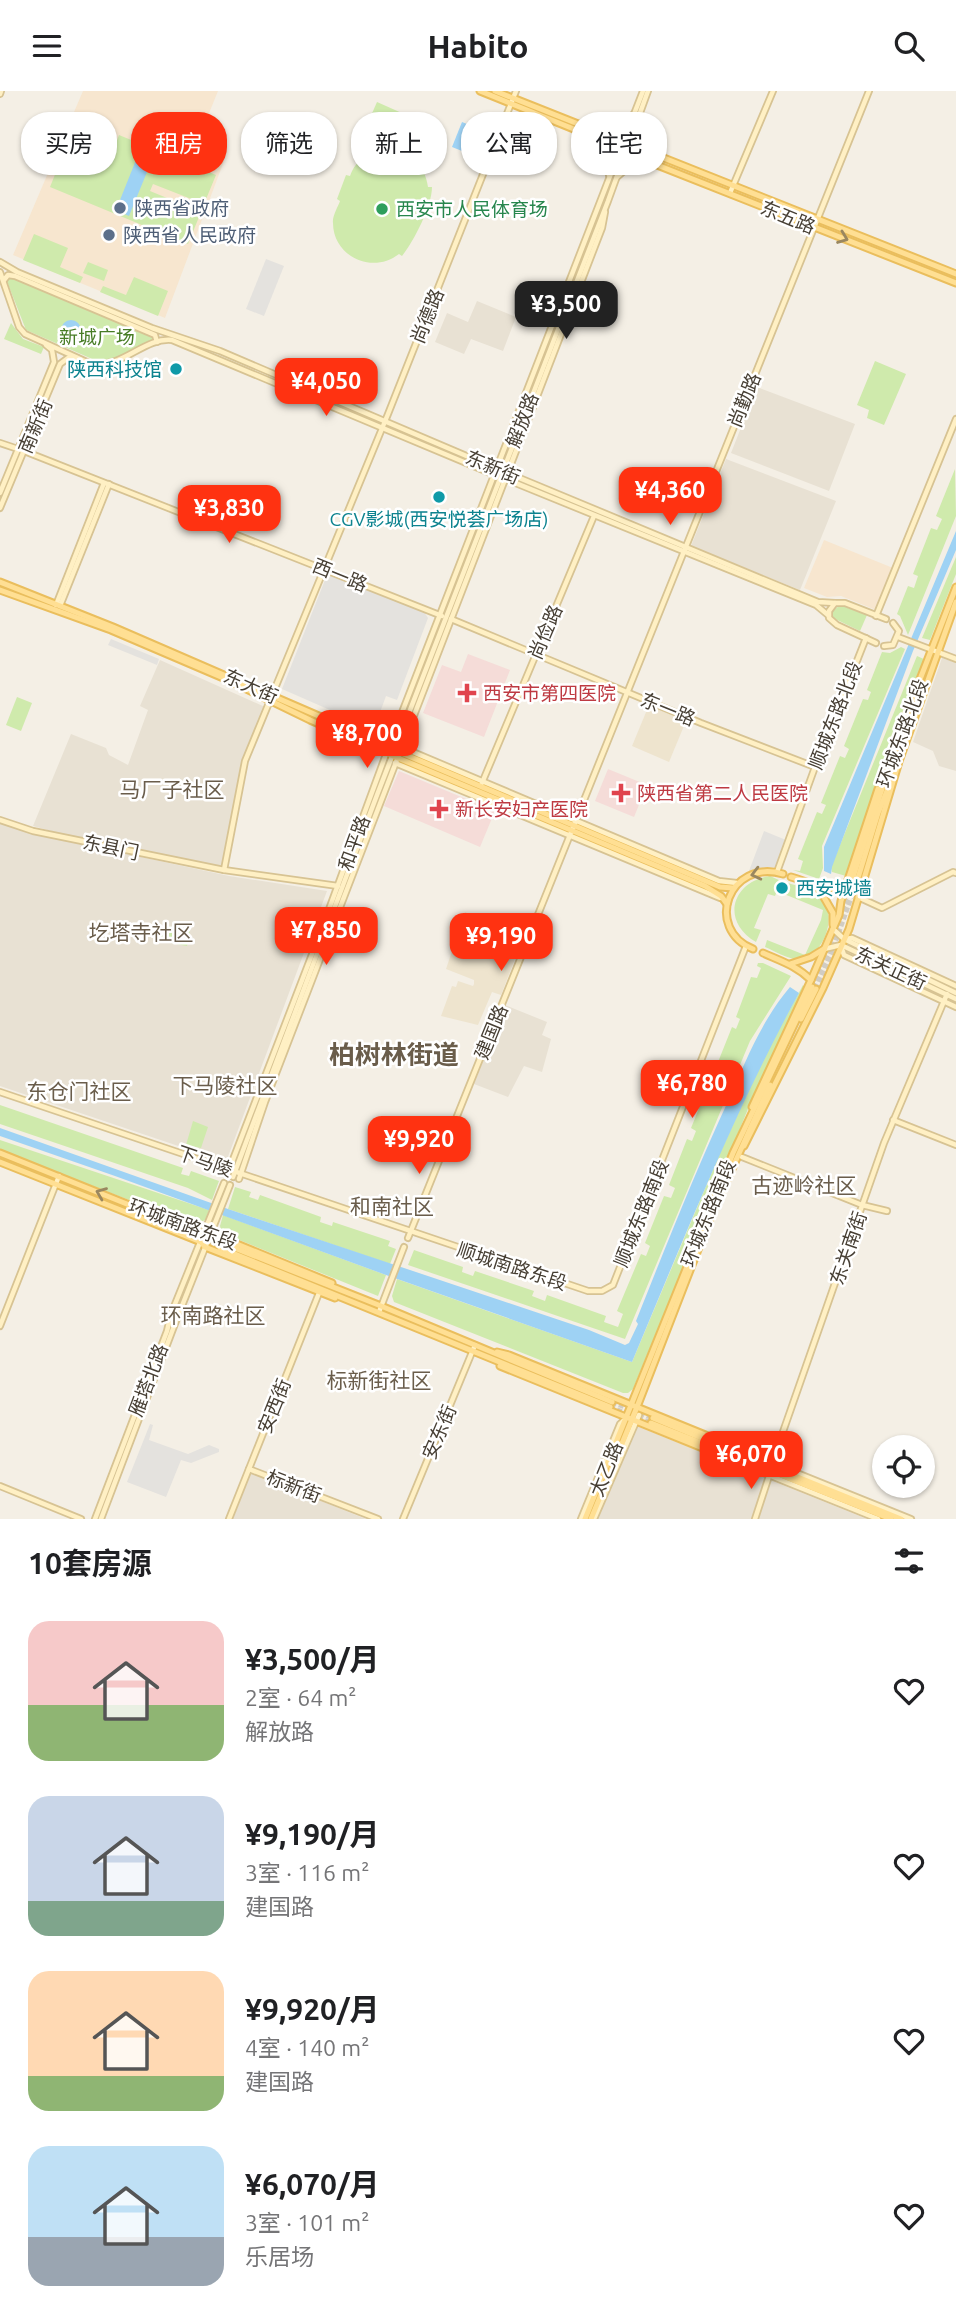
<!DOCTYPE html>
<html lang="zh">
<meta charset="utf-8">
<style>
body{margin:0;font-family:Ubuntu,"Noto Sans SC",sans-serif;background:#f2f2f2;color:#202124;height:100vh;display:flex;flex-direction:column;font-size:26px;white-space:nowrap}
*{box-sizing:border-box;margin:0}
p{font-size:23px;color:#757577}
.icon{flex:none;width:38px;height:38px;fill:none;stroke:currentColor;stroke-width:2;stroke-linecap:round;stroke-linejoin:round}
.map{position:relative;height:1428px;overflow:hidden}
.side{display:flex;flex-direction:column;background:#fff;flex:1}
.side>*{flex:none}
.banner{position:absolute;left:21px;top:21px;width:915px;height:63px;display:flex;gap:14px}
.fabs{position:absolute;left:872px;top:1344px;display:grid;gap:14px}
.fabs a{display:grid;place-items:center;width:63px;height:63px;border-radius:50%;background:#fff;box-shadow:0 2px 5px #0004;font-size:35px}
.price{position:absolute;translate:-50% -60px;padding:0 16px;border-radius:14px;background:#ff3211;color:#fff;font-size:23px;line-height:46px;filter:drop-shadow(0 2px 4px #0008)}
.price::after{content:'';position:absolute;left:50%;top:42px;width:21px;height:16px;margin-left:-10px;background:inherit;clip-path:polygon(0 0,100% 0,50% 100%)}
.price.active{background:#222;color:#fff}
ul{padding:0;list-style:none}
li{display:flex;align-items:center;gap:21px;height:175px;padding:0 28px}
li span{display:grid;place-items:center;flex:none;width:196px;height:140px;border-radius:21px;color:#555}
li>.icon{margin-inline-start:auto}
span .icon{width:84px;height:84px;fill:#fffc;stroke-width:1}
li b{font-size:30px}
h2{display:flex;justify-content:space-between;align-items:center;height:84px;padding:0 28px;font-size:30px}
.tag{padding:0 24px;border-radius:28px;background:#fff;box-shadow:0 2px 5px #0004;font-size:24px;line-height:63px}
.tag.active{background:#ff3211;color:#fff}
header{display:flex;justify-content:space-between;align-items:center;height:91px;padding:0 28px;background:#fff;font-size:32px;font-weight:600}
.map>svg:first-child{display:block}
.residential{fill:#e8e1d3}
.commercial{fill:#f7e6cf}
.education{fill:#eee4ce}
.medical{fill:#f5dcd8}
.green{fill:#cfeaac}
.parking{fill:#e4e2de}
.water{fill:#9ed2f4}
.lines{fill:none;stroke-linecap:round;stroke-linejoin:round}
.primary-tunnel{stroke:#d1ccc2;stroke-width:5;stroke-dasharray:5 2.5;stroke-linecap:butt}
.secondary-casing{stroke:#d7c393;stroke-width:8}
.primary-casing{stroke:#eabe5d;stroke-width:9}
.secondary{stroke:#fff0c4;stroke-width:4.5}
.primary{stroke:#ffdf93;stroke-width:5}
.oneway{stroke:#9a875f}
.service-dot{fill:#5c6f8a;stroke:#fff;stroke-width:2.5}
.leisure-dot{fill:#2e9e5b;stroke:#fff;stroke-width:2.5}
.culture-dot{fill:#0f9aa8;stroke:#fff;stroke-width:2.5}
.health-dot{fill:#e0444e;stroke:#fff;stroke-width:2.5}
.labels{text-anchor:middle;stroke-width:5;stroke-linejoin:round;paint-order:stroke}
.service-label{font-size:19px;fill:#4e5e75;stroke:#fff;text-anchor:start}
.leisure-label{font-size:19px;fill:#27864d;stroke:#fff;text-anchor:start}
.street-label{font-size:19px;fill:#473f34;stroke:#fff}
.park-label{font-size:19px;fill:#477c25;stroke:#fff}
.culture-label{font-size:19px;fill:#0d838f;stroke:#fff;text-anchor:end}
.health-label{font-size:19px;fill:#be3a42;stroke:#fff;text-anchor:start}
.neighbourhood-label{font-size:21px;fill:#6a5d4b;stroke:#fff}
.district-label{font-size:26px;font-weight:bold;fill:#6a5d4b;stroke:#fff}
</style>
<header><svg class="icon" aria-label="menu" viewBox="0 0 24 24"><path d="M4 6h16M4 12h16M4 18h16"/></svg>Habito<svg class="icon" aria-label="search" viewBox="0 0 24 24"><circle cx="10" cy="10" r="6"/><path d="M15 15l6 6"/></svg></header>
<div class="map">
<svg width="956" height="1428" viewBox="0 0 956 1428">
<rect width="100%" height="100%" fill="#f4efe5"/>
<g class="residential">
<path d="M 477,210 L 516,226 L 503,260 L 471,248 L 464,263 L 435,251 L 447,222 L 468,231 Z"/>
<path d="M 757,296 L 855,333 L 829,400 L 731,362 Z"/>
<path d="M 726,368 L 836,410 L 800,499 L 691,455 Z"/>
<path d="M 942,567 L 956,572 L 956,680 L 939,675 L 933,660 L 913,651 Z"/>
<path d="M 160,569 L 265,616 L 242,671 L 222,776 L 73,746 L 33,735 L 71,643 L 106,657 L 109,664 L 128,674 L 148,619 L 140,615 Z"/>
<path d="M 0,731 L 25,741 L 229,785 L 327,800 L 226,1071 L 0,995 Z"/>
<path d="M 505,914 L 547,931 L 542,944 L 551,948 L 542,981 L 524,975 L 508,1006 L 474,993 Z"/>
<path d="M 634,1334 L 867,1428 L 597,1428 Z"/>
<path d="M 251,1382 L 366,1428 L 233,1428 Z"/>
</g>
<g class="commercial">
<path d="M 83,0 L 218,0 L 195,57 L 224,70 L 165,227 L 13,164 Z"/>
<path d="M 824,449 L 893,477 L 876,519 L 841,505 L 827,506 L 804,497 Z"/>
</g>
<g class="education">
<path d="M 649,614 L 686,630 L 669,671 L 632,655 Z"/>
<path d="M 465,821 L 488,831 L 486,836 L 522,850 L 501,904 L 492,901 L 478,934 L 441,925 L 452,895 L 456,896 L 458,890 L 473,895 L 474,893 L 474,889 L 446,878 Z"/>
</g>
<g class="medical">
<path d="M 468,563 L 510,579 L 484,646 L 423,622 L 442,574 L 461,581 Z"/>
<path d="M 608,678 L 647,694 L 634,726 L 595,710 Z"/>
<path d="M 399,680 L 495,720 L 480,756 L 384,715 Z"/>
</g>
<g class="green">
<path d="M 377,11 L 413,27 L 401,56 L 363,43 Z"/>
<path d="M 424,33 L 443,41 L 435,60 L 416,52 Z"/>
<path d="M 146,43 L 166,51 L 162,62 L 216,84 L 204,113 L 153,93 L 150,100 L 201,121 L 188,153 L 50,96 L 62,66 L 97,81 L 104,64 L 95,59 L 98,52 L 114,58 L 119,44 L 141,53 Z"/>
<path d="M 388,59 C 410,61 425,73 428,96 L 432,96 C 432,115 414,150 402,165 L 399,163 C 372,184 333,165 333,132 C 332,125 338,116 340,110 L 337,108 L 346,84 L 350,85 C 357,67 368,61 388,59 Z"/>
<path d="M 34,143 L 68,157 L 60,176 L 83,186 L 80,192 L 23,169 Z"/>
<path d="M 88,171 L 108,179 L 104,190 L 83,182 Z"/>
<path d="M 8,185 L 152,244 L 152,249 L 108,271 L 99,271 L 26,239 L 6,188 Z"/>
<path d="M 134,186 L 168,200 L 158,225 L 100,201 L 103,195 L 126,204 Z"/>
<path d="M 11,232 L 23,248 L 44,256 L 41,263 L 4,248 Z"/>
<path d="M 875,270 L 906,283 L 884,334 L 867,327 L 869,319 L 857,314 Z"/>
<path d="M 955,378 L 956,425 L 908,544 L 900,525 L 897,523 L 908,495 L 914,497 L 918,485 L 913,483 L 931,437 L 937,439 L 942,428 L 936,425 Z"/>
<path d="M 956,466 L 956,483 L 930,549 L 922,547 Z"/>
<path d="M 840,514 L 867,524 L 860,540 L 833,527 L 833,520 Z"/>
<path d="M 901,556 L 905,558 L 822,755 L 823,777 L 819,788 L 793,779 L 800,780 L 803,770 L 798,768 L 817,721 L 822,723 L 826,714 L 821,712 L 840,665 L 845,667 L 849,658 L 844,655 L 863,608 L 868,609 L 871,601 L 867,599 L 882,561 L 890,562 Z"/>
<path d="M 917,565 L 926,569 L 878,686 L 846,785 L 832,781 L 831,776 Z"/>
<path d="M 17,606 L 32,612 L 21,640 L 6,634 Z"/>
<path d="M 770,785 L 781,790 L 775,805 L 768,803 L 754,837 L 761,839 L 756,851 C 720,830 732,790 770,785 Z"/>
<path d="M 788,792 C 798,795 811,798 819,805 C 839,820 826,863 801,868 C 790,870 775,860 765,856 L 767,849 L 805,864 L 821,829 L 823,819 L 784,803 Z"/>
<path d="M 163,834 L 190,840 L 187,855 L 160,850 Z"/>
<path d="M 758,872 L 763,872 L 791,885 L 750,950 L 625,1248 L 408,1174 L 414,1159 L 463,1176 L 462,1181 L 473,1185 L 475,1180 L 534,1200 L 532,1205 L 545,1210 L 547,1204 L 606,1225 L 604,1231 L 618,1236 L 623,1223 L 617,1220 L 641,1163 L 646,1165 L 650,1155 L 645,1152 L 664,1105 L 671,1107 L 675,1097 L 669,1094 L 687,1048 L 692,1050 L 696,1040 L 691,1037 L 709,993 L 715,995 L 720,984 L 714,981 L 732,936 L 736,938 L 740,928 L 736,926 L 751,886 L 757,887 L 761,877 L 757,875 Z"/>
<path d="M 803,894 L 806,899 L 757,996 L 633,1298 L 628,1302 L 623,1302 L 394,1211 L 392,1205 L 397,1188 L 632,1271 L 720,1062 L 762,970 Z"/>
<path d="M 0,1014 L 183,1077 L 181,1083 L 189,1085 L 191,1080 L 219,1090 L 212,1109 L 188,1097 L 0,1033 Z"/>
<path d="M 193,1030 L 208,1036 L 201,1057 L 186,1054 Z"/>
<path d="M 0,1049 L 209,1119 L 206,1128 L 196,1135 L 0,1059 Z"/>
<path d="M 235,1096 L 251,1101 L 249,1106 L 258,1109 L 260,1104 L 321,1126 L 320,1131 L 332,1135 L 333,1131 L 390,1150 L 388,1155 L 396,1158 L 390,1173 L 228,1118 Z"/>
<path d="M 223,1124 L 386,1184 L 378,1205 L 222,1142 L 220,1135 Z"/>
</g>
<g class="parking">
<path d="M 266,168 L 284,175 L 264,225 L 246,218 Z"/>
<path d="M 333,483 L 424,521 L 428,527 L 397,609 L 386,605 L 375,635 L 371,637 L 282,598 L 325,489 Z"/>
<path d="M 111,548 L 159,568 L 157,574 L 108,554 Z"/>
<path d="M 764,740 L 786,749 L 775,776 L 749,780 Z"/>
<path d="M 150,1333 L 153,1334 L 149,1349 L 188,1363 L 209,1354 L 219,1358 L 219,1361 L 191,1372 L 181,1369 L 166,1406 L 127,1391 Z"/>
</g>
<g class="water">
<path d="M 462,31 L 472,35 L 462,60 L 452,56 Z"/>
<path d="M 140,59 L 154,64 L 129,125 L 116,119 Z"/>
<circle cx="71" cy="239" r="10"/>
<path d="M 956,440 L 956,459 L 913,560 L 832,776 L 831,783 L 824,780 L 824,756 Z"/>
<path d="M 790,896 L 799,902 C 734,1021 684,1147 632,1271 L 386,1184 L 115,1085 L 0,1045 L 0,1037 L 228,1118 L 589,1239 L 625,1254 L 629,1252 L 638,1233 L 636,1230 C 666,1155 695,1081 729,1008 C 746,969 762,929 790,896 Z"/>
</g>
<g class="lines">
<g class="primary-tunnel">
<path d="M 812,896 L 827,864 L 852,789"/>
<path d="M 816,898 L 831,863 L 857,790"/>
<path d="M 206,1145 L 222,1152"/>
<path d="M 198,1148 L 220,1157"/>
<path d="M 612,1311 L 653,1327"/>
<path d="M 610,1316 L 651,1332"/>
</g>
<defs>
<g id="secondary">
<path d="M 0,3 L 1,0"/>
<path d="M 639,28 L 654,62"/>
<path d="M 595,39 L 633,24"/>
<path d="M 592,46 L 607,67 L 609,84"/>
<path d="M 617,86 L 631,74 L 646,71"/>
<path d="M 730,102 L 773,0"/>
<path d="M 0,171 L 17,181 L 152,237 L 220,260 L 497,378"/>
<path d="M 0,181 L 19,236 L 25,243 L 89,272 C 121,280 143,246 172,249 L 495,384"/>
<path d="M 4,189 L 8,184 L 15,185 L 155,244 L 157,251"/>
<path d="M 0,352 L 24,360 L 442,525"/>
<path d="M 505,381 L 818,511 L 835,512"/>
<path d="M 503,387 L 816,514 L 828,524"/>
<path d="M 0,402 L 54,271 L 52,259 L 46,254"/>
<path d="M 0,417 L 60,273 L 68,267 L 77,267"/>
<path d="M 56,514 L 104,392"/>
<path d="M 60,515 L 109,393"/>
<path d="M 876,525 L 956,328"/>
<path d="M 451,528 L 701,632 L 815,676"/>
<path d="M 898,546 L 956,568"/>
<path d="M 876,552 L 837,534 L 829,527 L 829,520 L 835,512 L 845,512 L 886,528"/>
<path d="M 884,555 L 893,554 L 899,540 L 893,532"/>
<path d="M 401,656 L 719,790 L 737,792"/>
<path d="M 395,672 L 720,807"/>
<path d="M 482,692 L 594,425"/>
<path d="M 0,729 L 33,740 L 224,779 L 338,795"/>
<path d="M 224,779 L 245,670 L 388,323 L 516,0"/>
<path d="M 777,781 L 815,676 L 866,547"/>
<path d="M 858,806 L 882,817 L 953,781 L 956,782"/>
<path d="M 833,838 L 844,848 L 956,902"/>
<path d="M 845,848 L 852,847 L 956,895"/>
<path d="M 841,855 L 844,864 L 956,916"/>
<path d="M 824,858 L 841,854 L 956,908"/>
<path d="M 0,1001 L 588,1200 L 602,1200 L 613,1194 L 746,855"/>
<path d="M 893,1029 L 956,1054"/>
<path d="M 742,1066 L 862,1114 L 887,1120"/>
<path d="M 227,1084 L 321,840 L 389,655 L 643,0"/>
<path d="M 233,1086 L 377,704 L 608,110 L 648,0"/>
<path d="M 239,1088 L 265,1011 L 602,137 L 605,121"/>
<path d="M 408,1147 L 869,0"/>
<path d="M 379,1221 L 404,1156"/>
<path d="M 0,1235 L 59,1085"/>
<path d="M 782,1376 L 911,1428"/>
<path d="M 785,1377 L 771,1375 L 884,1052 L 947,903"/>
<path d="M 249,1378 L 378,1428"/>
<path d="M 756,1379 L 878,1428"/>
<path d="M 0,1395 L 81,1428"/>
<path d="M 95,1428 L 167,1240 L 171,1223 L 224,1092"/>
<path d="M 101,1428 L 176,1230 L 230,1094"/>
<path d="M 229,1428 L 319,1202"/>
<path d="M 403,1428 L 475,1254"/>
<path d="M 581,1428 L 620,1333 L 623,1330"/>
<path d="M 594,1428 L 639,1324"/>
<path d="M 755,1428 L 770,1382"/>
</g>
<g id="primary">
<path d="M 480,0 L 591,45 L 647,70 L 956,192"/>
<path d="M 495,0 L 956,183"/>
<path d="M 0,491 L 113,536 L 395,658 L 399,661 L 720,796 L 733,797"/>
<path d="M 0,499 L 111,539 L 228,589 L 310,629 L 386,662 L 705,795 L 721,805 L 727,813"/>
<path d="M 897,676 L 956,511"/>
<path d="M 791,786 C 809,791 826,801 845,796"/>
<path d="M 852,789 L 908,619 L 956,496"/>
<path d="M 857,790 L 878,722 L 889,695"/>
<path d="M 818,796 L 833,822 L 833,834"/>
<path d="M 753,858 C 704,838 728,767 783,783"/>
<path d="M 790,873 L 811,866 L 824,858"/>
<path d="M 811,889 L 839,824 L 841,810 L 878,698"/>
<path d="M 801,928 L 816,898"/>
<path d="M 752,1016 L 811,889 C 797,875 781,870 763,862"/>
<path d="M 744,1055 L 823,897 L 849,838 L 898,674"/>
<path d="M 0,1062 L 204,1144 L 210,1142 L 332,1192"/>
<path d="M 0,1071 L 201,1151 L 205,1156 L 335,1207"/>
<path d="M 222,1152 L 381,1215 L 612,1311"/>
<path d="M 220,1157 L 610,1316"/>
<path d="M 497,1261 L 509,1264 L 752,1363 L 771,1375"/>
<path d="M 500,1275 L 747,1375 L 770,1380"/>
<path d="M 653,1327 L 759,1371"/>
<path d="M 651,1332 L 759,1375"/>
<path d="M 768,1374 L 901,1428"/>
<path d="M 768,1379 L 891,1428"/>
<path d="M 585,1428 L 733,1062 L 812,896"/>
<path d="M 591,1428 L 637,1316 L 713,1120 L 770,994"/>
</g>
</defs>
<use href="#secondary" class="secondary-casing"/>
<use href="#primary" class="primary-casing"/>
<use href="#secondary" class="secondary"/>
<use href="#primary" class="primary"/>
</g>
<defs><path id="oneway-chevron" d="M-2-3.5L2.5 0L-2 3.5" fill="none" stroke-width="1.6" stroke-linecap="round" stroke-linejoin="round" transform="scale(1.75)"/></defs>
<g class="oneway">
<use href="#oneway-chevron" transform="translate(843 147) rotate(21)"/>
<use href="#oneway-chevron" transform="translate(756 783) rotate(166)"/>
<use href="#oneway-chevron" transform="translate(101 1102) rotate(-158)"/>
</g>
<g class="service-dot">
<circle cx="120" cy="117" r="7"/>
<circle cx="109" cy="144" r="7"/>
</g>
<circle class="leisure-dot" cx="382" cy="118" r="7"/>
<g class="culture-dot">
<circle cx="176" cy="278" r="7"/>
<circle cx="439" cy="406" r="7"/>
<circle cx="782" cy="797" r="7"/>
</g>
<g class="health-dot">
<path d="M463.5 591.5h7v7h7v7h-7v7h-7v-7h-7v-7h7z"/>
<path d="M617.5 691.5h7v7h7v7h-7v7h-7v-7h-7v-7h7z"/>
<path d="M435.5 707.5h7v7h7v7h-7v7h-7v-7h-7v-7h7z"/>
</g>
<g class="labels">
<g class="service-label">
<text x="134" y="124">陕西省政府</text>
<text x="123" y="151">陕西省人民政府</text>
</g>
<g class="leisure-label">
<text x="396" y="125">西安市人民体育场</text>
</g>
<g class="street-label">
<text transform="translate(788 126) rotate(22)" y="7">东五路</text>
<text transform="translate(427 225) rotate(-68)" y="7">尚德路</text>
<text transform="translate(744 309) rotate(-68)" y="7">尚勤路</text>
<text transform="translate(522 329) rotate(-69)" y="7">解放路</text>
<text transform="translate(35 335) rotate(-67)" y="7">南新街</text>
<text transform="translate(493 376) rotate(23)" y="7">东新街</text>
<text transform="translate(340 484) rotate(22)" y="7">西一路</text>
<text transform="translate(545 541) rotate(-67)" y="7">尚俭路</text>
<text transform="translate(251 595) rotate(24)" y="7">东大街</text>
<text transform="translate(668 618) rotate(22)" y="7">东一路</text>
<text transform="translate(835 624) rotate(-69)" y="7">顺城东路北段</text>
<text transform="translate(902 642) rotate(-70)" y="7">环城东路北段</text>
<text transform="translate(354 752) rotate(-70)" y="7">和平路</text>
<text transform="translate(111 756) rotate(12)" y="7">东县门</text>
<text transform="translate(891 877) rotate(25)" y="7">东关正街</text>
<text transform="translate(491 941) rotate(-68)" y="7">建国路</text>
<text transform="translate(205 1070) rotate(19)" y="7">下马陵</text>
<text transform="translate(641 1122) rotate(-68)" y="7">顺城东路南段</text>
<text transform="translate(708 1122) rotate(-68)" y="7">环城东路南段</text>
<text transform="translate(183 1133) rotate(20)" y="7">环城南路东段</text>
<text transform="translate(848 1157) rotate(-71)" y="7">东关南街</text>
<text transform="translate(512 1175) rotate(18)" y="7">顺城南路东段</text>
<text transform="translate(148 1289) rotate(-69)" y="7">雁塔北路</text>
<text transform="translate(274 1315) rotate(-68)" y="7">安西街</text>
<text transform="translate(439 1341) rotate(-67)" y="7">安东街</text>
<text transform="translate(606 1378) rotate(-68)" y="7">太乙路</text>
<text transform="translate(294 1395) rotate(21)" y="7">标新街</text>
</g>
<g class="park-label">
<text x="97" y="253">新城广场</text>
</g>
<g class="culture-label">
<text x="162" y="285">陕西科技馆</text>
<text x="439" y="435" text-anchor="middle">CGV影城(西安悦荟广场店)</text>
<text x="796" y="804" text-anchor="start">西安城墙</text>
</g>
<g class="health-label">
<text x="483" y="609">西安市第四医院</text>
<text x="637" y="709">陕西省第二人民医院</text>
<text x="455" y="725">新长安妇产医院</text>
</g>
<g class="neighbourhood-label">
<text x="172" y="706">马厂子社区</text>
<text x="141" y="849">圪塔寺社区</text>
<text x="225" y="1002">下马陵社区</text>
<text x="79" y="1008">东仓门社区</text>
<text x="804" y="1102">古迹岭社区</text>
<text x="392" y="1123">和南社区</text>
<text x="213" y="1232">环南路社区</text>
<text x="379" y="1297">标新街社区</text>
</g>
<g class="district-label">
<text x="394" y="973">柏树林街道</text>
</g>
</g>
</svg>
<div class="fabs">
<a><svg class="icon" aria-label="locate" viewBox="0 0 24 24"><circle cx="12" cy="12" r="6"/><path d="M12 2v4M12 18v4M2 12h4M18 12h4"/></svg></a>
</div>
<b class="price active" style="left:566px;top:250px">¥3,500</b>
<b class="price" style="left:326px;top:327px">¥4,050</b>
<b class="price" style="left:670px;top:436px">¥4,360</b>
<b class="price" style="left:229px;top:454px">¥3,830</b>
<b class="price" style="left:367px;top:679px">¥8,700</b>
<b class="price" style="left:326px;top:876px">¥7,850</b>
<b class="price" style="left:501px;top:882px">¥9,190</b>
<b class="price" style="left:692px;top:1029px">¥6,780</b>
<b class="price" style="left:419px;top:1085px">¥9,920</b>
<b class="price" style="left:751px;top:1400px">¥6,070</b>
<div class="banner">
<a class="tag">买房</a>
<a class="tag active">租房</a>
<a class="tag">筛选</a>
<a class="tag">新上</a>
<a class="tag">公寓</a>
<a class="tag">住宅</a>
</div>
</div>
<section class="side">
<h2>10套房源<svg class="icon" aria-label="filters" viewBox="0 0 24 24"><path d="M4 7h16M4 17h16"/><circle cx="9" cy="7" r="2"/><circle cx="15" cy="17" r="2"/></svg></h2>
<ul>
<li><span style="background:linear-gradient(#f6c9c9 60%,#8fb573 0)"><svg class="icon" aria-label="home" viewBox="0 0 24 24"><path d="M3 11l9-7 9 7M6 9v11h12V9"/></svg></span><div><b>¥3,500/月</b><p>2室 · 64 m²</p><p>解放路</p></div><svg class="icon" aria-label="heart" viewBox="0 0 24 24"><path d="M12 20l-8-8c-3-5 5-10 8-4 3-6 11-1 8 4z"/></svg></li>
<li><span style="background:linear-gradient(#c9d6e8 75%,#7fa58c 0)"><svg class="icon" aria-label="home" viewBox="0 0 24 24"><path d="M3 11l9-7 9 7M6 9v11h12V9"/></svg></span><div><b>¥9,190/月</b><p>3室 · 116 m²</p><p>建国路</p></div><svg class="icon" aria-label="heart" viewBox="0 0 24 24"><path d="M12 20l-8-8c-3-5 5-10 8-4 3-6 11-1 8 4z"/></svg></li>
<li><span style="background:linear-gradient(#ffd9b3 75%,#8fb573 0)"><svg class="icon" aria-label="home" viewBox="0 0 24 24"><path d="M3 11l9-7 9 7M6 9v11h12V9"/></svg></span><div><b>¥9,920/月</b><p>4室 · 140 m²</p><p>建国路</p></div><svg class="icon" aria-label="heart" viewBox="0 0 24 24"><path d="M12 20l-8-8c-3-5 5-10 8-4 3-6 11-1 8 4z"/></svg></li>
<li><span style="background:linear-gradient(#bfe0f5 65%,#9aa5b1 0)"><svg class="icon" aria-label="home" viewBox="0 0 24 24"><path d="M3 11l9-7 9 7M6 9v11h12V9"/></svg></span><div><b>¥6,070/月</b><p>3室 · 101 m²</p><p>乐居场</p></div><svg class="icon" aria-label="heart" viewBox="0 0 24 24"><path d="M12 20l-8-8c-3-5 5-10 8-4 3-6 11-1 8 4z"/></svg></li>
</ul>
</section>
